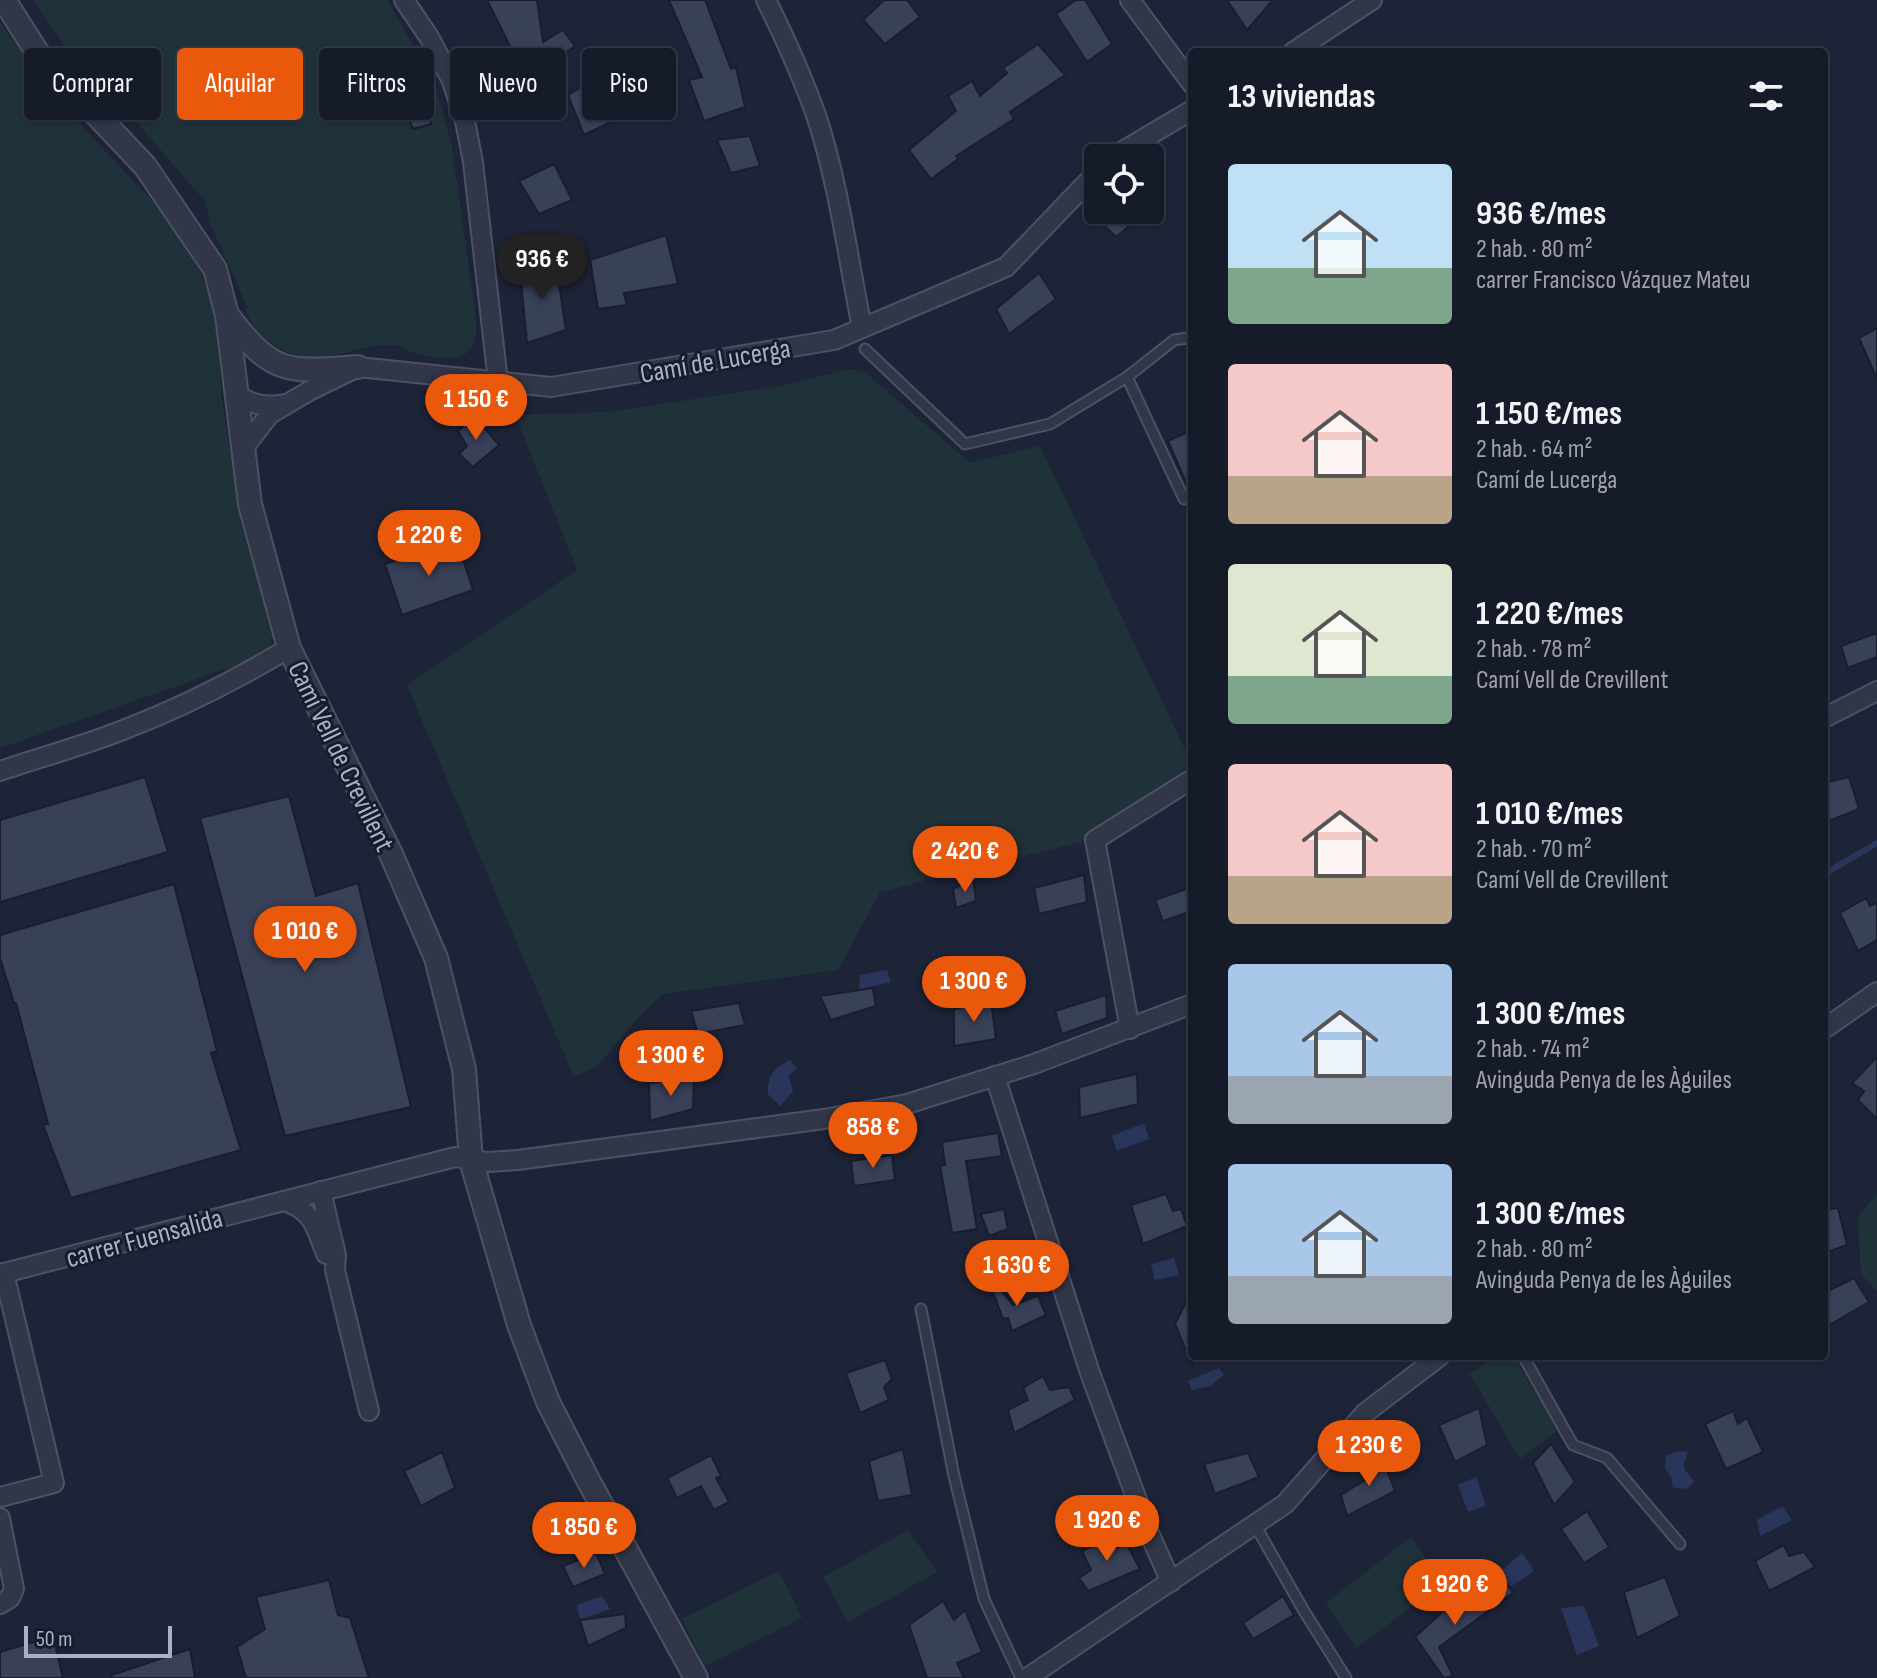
<!DOCTYPE html>
<html lang="es">
<meta charset="utf-8">
<style>
body{margin:0;font-family:"Sofia Sans Condensed",sans-serif;background:#1f2432;color:#f1f3f6;height:100vh;display:flex;flex-direction:column;font-size:30px;white-space:nowrap}
*{box-sizing:border-box;margin:0}
p{font-size:26px;color:#9ea1a8}
.icon{flex:none;width:44px;height:44px;fill:none;stroke:currentColor;stroke-width:2;stroke-linecap:round;stroke-linejoin:round}
.map{position:relative;flex:1;overflow:hidden}
.drawer{position:absolute;left:1188px;top:48px;width:640px;height:1312px;display:flex;flex-direction:column;background:#161b2a;border-radius:8px;box-shadow:0 2px 6px #0004,0 0 0 2px #353947}
.drawer>*{flex:none}
.guide{position:absolute;left:24px;top:48px;width:760px;height:72px;display:flex;gap:16px}
.controls{position:absolute;left:1084px;top:144px;display:grid;gap:16px}
.controls a{display:grid;place-items:center;width:80px;height:80px;border-radius:8px;background:#161b2a;box-shadow:0 2px 6px #0004,0 0 0 2px #353947;font-size:40px}
.scale{position:absolute;left:24px;bottom:20px;width:148px;box-sizing:border-box;padding-left:8px;border:4px solid #abb0c6;border-top:0;font-size:22px;line-height:28px;white-space:nowrap;color:#abb0c6;-webkit-text-stroke:6px #171c2d;paint-order:stroke}
.price{position:absolute;translate:-50% -68px;padding:0 18px;border-radius:28px;background:#ea580c;color:#fff;font-size:26px;line-height:52px;filter:drop-shadow(0 2px 4px #0008)}
.price::after{content:'';position:absolute;left:50%;top:48px;width:24px;height:18px;margin-left:-12px;background:inherit;clip-path:polygon(0 0,100% 0,50% 100%)}
.price.current{background:#222;color:#fff}
ul{padding:0;list-style:none}
li{display:flex;align-items:center;gap:24px;height:200px;padding:0 40px}
li span{display:grid;place-items:center;flex:none;width:224px;height:160px;border-radius:8px;color:#555}
li>.icon{margin-inline-start:auto}
span .icon{width:96px;height:96px;fill:#fffc;stroke-width:1}
li b{font-size:34px}
h2{display:flex;justify-content:space-between;align-items:center;height:96px;padding:0 40px;font-size:34px}
.chip{padding:0 28px;border-radius:8px;background:#161b2a;box-shadow:0 2px 6px #0004,0 0 0 2px #353947;font-size:28px;line-height:72px}
.chip.current{background:#ea580c;color:#fff}
.map>svg:first-child{display:block}
.green{fill:#203239}
.water{fill:#2a355b}
.lines{fill:none;stroke-linecap:round;stroke-linejoin:round}
.stream{stroke:#2a355b;stroke-width:6}
.building{fill:#394159;stroke:#191e2f;stroke-width:2}
.service-casing{stroke:#4c5164;stroke-width:13}
.minor-casing{stroke:#4c5164;stroke-width:22}
.tertiary-casing{stroke:#4c5164;stroke-width:26}
.service{stroke:#313749;stroke-width:9}
.minor{stroke:#313749;stroke-width:18}
.tertiary{stroke:#313749;stroke-width:22}
.labels{text-anchor:middle;stroke-width:6;stroke-linejoin:round;paint-order:stroke}
.street-label{font-size:28px;fill:#abb0c6;stroke:#171c2d}
</style>
<div class="map">
<svg width="1877" height="1678" viewBox="0 0 1877 1678">
<rect width="100%" height="100%" fill="#1e2438"/>
<g class="green">
<path d="M 33,0 L 387,0 L 434,81 L 452,147 L 475,312 C 476,325 479,345 466,353 C 454,362 425,356 411,352 C 405,349 402,345 395,345 C 348,343 314,376 270,342 C 255,331 247,320 245,301 L 210,223 L 206,202 L 125,109 L 65,46 Z"/>
<path d="M 0,22 L 49,92 L 160,209 L 197,266 L 215,310 L 222,400 L 239,508 L 272,638 L 268,654 L 0,748 Z"/>
<path d="M 850,369 L 866,373 L 970,463 L 1040,446 L 1192,764 L 1081,842 L 880,892 L 838,970 L 663,994 L 635,1021 L 598,1066 L 574,1077 L 407,685 L 577,570 L 515,415 L 608,412 L 781,386 Z"/>
<path d="M 1877,1195 L 1877,1291 L 1861,1274 L 1858,1216 Z"/>
<path d="M 1496,1356 L 1513,1356 L 1558,1430 L 1520,1459 L 1470,1374 Z"/>
<path d="M 908,1530 L 937,1572 L 848,1622 L 823,1577 Z"/>
<path d="M 1411,1537 L 1443,1583 L 1357,1648 L 1326,1603 Z"/>
<path d="M 779,1571 L 802,1618 L 705,1666 L 682,1619 Z"/>
</g>
<g class="water">
<path d="M 887,970 L 891,982 L 859,990 L 860,975 Z"/>
<path d="M 790,1060 L 797,1068 L 789,1075 L 793,1091 L 780,1106 L 768,1094 C 767,1076 774,1068 790,1060 Z"/>
<path d="M 1144,1123 L 1149,1139 L 1117,1151 L 1112,1136 Z"/>
<path d="M 1174,1258 L 1179,1275 L 1155,1280 L 1151,1264 Z"/>
<path d="M 1219,1368 L 1224,1375 L 1210,1386 L 1192,1390 L 1188,1381 Z"/>
<path d="M 1679,1451 L 1688,1452 L 1684,1464 L 1685,1470 L 1694,1481 C 1689,1490 1682,1490 1673,1487 L 1671,1476 L 1665,1469 L 1666,1455 Z"/>
<path d="M 1476,1477 L 1486,1505 L 1468,1512 L 1458,1485 Z"/>
<path d="M 1783,1506 L 1792,1520 L 1760,1536 L 1757,1520 Z"/>
<path d="M 1522,1553 L 1534,1571 L 1504,1591 L 1493,1577 Z"/>
<path d="M 602,1596 L 610,1609 L 580,1620 L 577,1605 Z"/>
<path d="M 1584,1606 L 1599,1646 L 1577,1655 L 1561,1608 Z"/>
</g>
<g class="lines">
<path class="stream" d="M 1824,874 L 1877,843"/>
</g>
<g class="building">
<path d="M 487,0 L 537,0 L 543,42 L 563,30 L 575,46 L 552,62 L 556,76 L 526,93 L 513,59 L 516,58 Z"/>
<path d="M 669,0 L 705,0 L 731,69 L 736,67 L 745,107 L 704,121 L 689,80 L 702,77 Z"/>
<path d="M 884,0 L 907,0 L 920,17 L 885,44 L 863,20 Z"/>
<path d="M 1076,0 L 1085,0 L 1112,44 L 1087,62 L 1056,14 Z"/>
<path d="M 1227,0 L 1273,0 L 1247,30 Z"/>
<path d="M 1038,44 L 1065,75 L 1010,112 L 1014,119 L 956,156 L 958,159 L 931,179 L 909,150 L 956,111 L 948,96 L 972,81 L 980,96 L 1007,73 L 1003,68 Z"/>
<path d="M 404,65 L 425,98 L 431,124 L 413,129 L 400,98 L 385,76 L 391,70 Z"/>
<path d="M 601,76 L 619,118 L 584,135 L 568,95 Z"/>
<path d="M 750,136 L 760,166 L 731,173 L 717,140 Z"/>
<path d="M 554,164 L 572,200 L 539,214 L 519,181 Z"/>
<path d="M 1116,210 L 1148,210 L 1116,237 L 1102,223 Z"/>
<path d="M 666,235 L 678,284 L 624,293 L 627,305 L 598,309 L 590,260 Z"/>
<path d="M 556,264 L 566,330 L 527,343 L 520,270 Z"/>
<path d="M 1039,273 L 1056,299 L 1009,334 L 996,309 Z"/>
<path d="M 1877,328 L 1877,379 L 1859,338 Z"/>
<path d="M 475,417 L 499,445 L 473,467 L 459,454 L 467,446 L 458,431 Z"/>
<path d="M 1192,430 L 1192,496 L 1168,441 Z"/>
<path d="M 457,541 L 473,590 L 402,615 L 385,564 Z"/>
<path d="M 1877,633 L 1877,657 L 1848,668 L 1841,646 Z"/>
<path d="M 145,777 L 168,852 L 0,902 L 0,820 Z"/>
<path d="M 1849,777 L 1859,809 L 1824,823 L 1824,783 Z"/>
<path d="M 289,796 L 316,896 L 358,883 L 411,1107 L 285,1136 L 200,818 Z"/>
<path d="M 1084,875 L 1087,902 L 1039,914 L 1034,888 Z"/>
<path d="M 973,878 L 976,901 L 956,908 L 953,889 Z"/>
<path d="M 174,884 L 217,1051 L 211,1053 L 241,1150 L 71,1198 L 43,1125 L 48,1124 L 16,1003 L 14,1003 L 0,958 L 0,935 Z"/>
<path d="M 1192,887 L 1192,911 L 1163,921 L 1155,900 Z"/>
<path d="M 1866,898 L 1870,906 L 1877,903 L 1877,940 L 1858,951 L 1840,913 Z"/>
<path d="M 873,988 L 876,1006 L 831,1020 L 820,996 Z"/>
<path d="M 1106,995 L 1107,1018 L 1062,1034 L 1055,1011 Z"/>
<path d="M 991,1001 L 996,1039 L 954,1046 L 954,1009 Z"/>
<path d="M 739,1003 L 745,1025 L 698,1034 L 691,1011 Z"/>
<path d="M 1877,1057 L 1877,1119 L 1858,1100 L 1864,1091 L 1852,1083 Z"/>
<path d="M 1137,1074 L 1138,1104 L 1080,1118 L 1079,1087 Z"/>
<path d="M 694,1078 L 693,1109 L 650,1121 L 649,1083 Z"/>
<path d="M 998,1133 L 1002,1156 L 966,1161 L 977,1229 L 952,1233 L 940,1166 L 945,1165 L 942,1142 Z"/>
<path d="M 892,1155 L 895,1180 L 854,1186 L 851,1161 Z"/>
<path d="M 1166,1194 L 1173,1211 L 1181,1209 L 1187,1226 L 1143,1244 L 1131,1205 Z"/>
<path d="M 1838,1208 L 1847,1245 L 1827,1252 L 1824,1210 Z"/>
<path d="M 1004,1209 L 1008,1229 L 989,1236 L 981,1214 Z"/>
<path d="M 991,1277 L 1013,1305 L 1038,1296 L 1046,1315 L 1012,1331 L 1008,1318 L 1003,1319 L 988,1278 Z"/>
<path d="M 1854,1278 L 1869,1302 L 1824,1328 L 1824,1293 Z"/>
<path d="M 1192,1291 L 1192,1365 L 1175,1324 Z"/>
<path d="M 885,1360 L 892,1379 L 884,1387 L 889,1400 L 860,1413 L 846,1373 Z"/>
<path d="M 1043,1376 L 1050,1390 L 1069,1387 L 1075,1400 L 1014,1433 L 1008,1410 L 1028,1400 L 1023,1388 Z"/>
<path d="M 1479,1408 L 1487,1445 L 1455,1462 L 1439,1425 Z"/>
<path d="M 1733,1411 L 1738,1424 L 1747,1418 L 1763,1452 L 1726,1469 L 1705,1424 Z"/>
<path d="M 1551,1444 L 1575,1482 L 1554,1505 L 1533,1463 Z"/>
<path d="M 903,1449 L 912,1495 L 878,1501 L 869,1461 Z"/>
<path d="M 442,1452 L 455,1488 L 421,1506 L 404,1471 Z"/>
<path d="M 1248,1453 L 1259,1477 L 1215,1494 L 1204,1464 Z"/>
<path d="M 711,1455 L 721,1476 L 716,1478 L 729,1502 L 714,1510 L 701,1486 L 677,1498 L 667,1478 Z"/>
<path d="M 1382,1457 L 1395,1491 L 1347,1516 L 1341,1495 L 1365,1480 L 1364,1465 Z"/>
<path d="M 571,1506 L 578,1527 L 553,1536 L 543,1517 Z"/>
<path d="M 1587,1511 L 1609,1547 L 1584,1563 L 1561,1529 Z"/>
<path d="M 1112,1536 L 1117,1548 L 1126,1543 L 1140,1569 L 1088,1591 L 1079,1578 L 1091,1570 L 1082,1551 Z"/>
<path d="M 1784,1545 L 1789,1556 L 1804,1552 L 1815,1567 L 1769,1591 L 1755,1561 Z"/>
<path d="M 596,1553 L 605,1574 L 573,1587 L 563,1566 Z"/>
<path d="M 1665,1577 L 1680,1616 L 1637,1638 L 1624,1592 Z"/>
<path d="M 329,1580 L 338,1615 L 350,1618 L 369,1678 L 246,1678 L 237,1647 L 265,1629 L 256,1597 Z"/>
<path d="M 1508,1585 L 1513,1593 L 1439,1647 L 1453,1676 L 1444,1678 L 1415,1637 L 1451,1604 L 1458,1611 Z"/>
<path d="M 1283,1596 L 1294,1615 L 1253,1639 L 1243,1623 Z"/>
<path d="M 943,1601 L 954,1620 L 965,1610 L 982,1652 L 957,1663 L 964,1678 L 927,1678 L 909,1625 Z"/>
<path d="M 625,1614 L 626,1628 L 588,1646 L 580,1620 Z"/>
<path d="M 53,1636 L 63,1678 L 0,1678 L 0,1652 Z"/>
<path d="M 190,1649 L 195,1678 L 112,1678 L 112,1675 Z"/>
</g>
<g class="lines">
<defs>
<g id="service">
<path d="M 865,349 L 965,444 L 1050,424 L 1127,377 L 1174,340 L 1187,338 L 1192,342"/>
<path d="M 1127,377 L 1184,499"/>
<path d="M 921,1309 L 954,1476 L 984,1599 L 1021,1678"/>
<path d="M 1523,1356 L 1573,1445 L 1607,1458 L 1680,1544"/>
<path d="M 1255,1525 L 1304,1611 L 1346,1678"/>
</g>
<g id="minor">
<path d="M 404,0 L 429,37 L 452,81 L 465,121 L 473,162 L 498,382"/>
<path d="M 766,0 C 785,38 803,78 817,118 C 839,186 848,258 862,328"/>
<path d="M 1130,0 L 1192,84"/>
<path d="M 1293,52 L 1372,0"/>
<path d="M 1111,158 L 1192,110"/>
<path d="M 235,393 C 250,405 266,408 285,404"/>
<path d="M 242,450 L 270,414 L 311,390 L 358,367 L 551,387 L 834,340 L 1006,267 L 1098,171"/>
<path d="M 1824,718 L 1877,691"/>
<path d="M 0,771 C 41,757 83,746 123,730 C 181,708 236,680 289,648"/>
<path d="M 1130,1029 L 1095,840 L 1192,779"/>
<path d="M 1824,1029 L 1877,992"/>
<path d="M 995,1076 L 1090,1373 L 1150,1535 L 1171,1582"/>
<path d="M 321,1191 L 336,1255 L 335,1270 L 369,1411"/>
<path d="M 284,1201 C 313,1210 316,1228 326,1254"/>
<path d="M 0,1274 L 455,1157 L 487,1162 L 518,1160 L 824,1119 L 907,1104 L 1034,1064 L 1192,1004"/>
<path d="M 0,1497 L 54,1483 L 4,1273"/>
<path d="M 0,1518 L 14,1589 L 10,1598 L 0,1604"/>
<path d="M 1027,1678 L 1285,1504 L 1365,1413 L 1440,1356"/>
</g>
<g id="tertiary">
<path d="M 4,0 L 37,52 L 145,166 L 215,269 L 227,315 L 250,504 L 289,648 L 391,854 L 436,958 L 464,1069 L 471,1160 L 519,1325 L 548,1402 L 588,1480 L 696,1678"/>
<path d="M 229,317 C 273,376 289,372 358,367"/>
</g>
</defs>
<use href="#service" class="service-casing"/>
<use href="#minor" class="minor-casing"/>
<use href="#tertiary" class="tertiary-casing"/>
<use href="#service" class="service"/>
<use href="#minor" class="minor"/>
<use href="#tertiary" class="tertiary"/>
</g>
<g class="labels">
<g class="street-label">
<text transform="translate(715 360) rotate(-10)" y="10">Camí de Lucerga</text>
<text transform="translate(342 756) rotate(64)" y="10">Camí Vell de Crevillent</text>
<text transform="translate(144 1237) rotate(-15)" y="10">carrer Fuensalida</text>
</g>
</g>
</svg>
<div class="controls">
<a><svg class="icon" aria-label="locate" viewBox="0 0 24 24"><circle cx="12" cy="12" r="6"/><path d="M12 2v4M12 18v4M2 12h4M18 12h4"/></svg></a>
</div>
<div class="scale">50 m</div>
<b class="price current" style="left:542px;top:302px">936 €</b>
<b class="price" style="left:476px;top:442px">1 150 €</b>
<b class="price" style="left:429px;top:578px">1 220 €</b>
<b class="price" style="left:965px;top:894px">2 420 €</b>
<b class="price" style="left:305px;top:974px">1 010 €</b>
<b class="price" style="left:974px;top:1024px">1 300 €</b>
<b class="price" style="left:671px;top:1098px">1 300 €</b>
<b class="price" style="left:873px;top:1170px">858 €</b>
<b class="price" style="left:1017px;top:1308px">1 630 €</b>
<b class="price" style="left:1369px;top:1488px">1 230 €</b>
<b class="price" style="left:1107px;top:1563px">1 920 €</b>
<b class="price" style="left:584px;top:1570px">1 850 €</b>
<b class="price" style="left:1455px;top:1627px">1 920 €</b>
<div class="guide">
<a class="chip">Comprar</a>
<a class="chip current">Alquilar</a>
<a class="chip">Filtros</a>
<a class="chip">Nuevo</a>
<a class="chip">Piso</a>
</div>
<section class="drawer">
<h2>13 viviendas<svg class="icon" aria-label="filters" viewBox="0 0 24 24"><path d="M4 7h16M4 17h16"/><circle cx="9" cy="7" r="2"/><circle cx="15" cy="17" r="2"/></svg></h2>
<ul>
<li><span style="background:linear-gradient(#bfe0f5 65%,#7fa58c 0)"><svg class="icon" aria-label="home" viewBox="0 0 24 24"><path d="M3 11l9-7 9 7M6 9v11h12V9"/></svg></span><div><b>936 €/mes</b><p>2 hab. · 80 m²</p><p>carrer Francisco Vázquez Mateu</p></div></li>
<li><span style="background:linear-gradient(#f6c9c9 70%,#b9a48a 0)"><svg class="icon" aria-label="home" viewBox="0 0 24 24"><path d="M3 11l9-7 9 7M6 9v11h12V9"/></svg></span><div><b>1 150 €/mes</b><p>2 hab. · 64 m²</p><p>Camí de Lucerga</p></div></li>
<li><span style="background:linear-gradient(#dfe7d0 70%,#7fa58c 0)"><svg class="icon" aria-label="home" viewBox="0 0 24 24"><path d="M3 11l9-7 9 7M6 9v11h12V9"/></svg></span><div><b>1 220 €/mes</b><p>2 hab. · 78 m²</p><p>Camí Vell de Crevillent</p></div></li>
<li><span style="background:linear-gradient(#f6c9c9 70%,#b9a48a 0)"><svg class="icon" aria-label="home" viewBox="0 0 24 24"><path d="M3 11l9-7 9 7M6 9v11h12V9"/></svg></span><div><b>1 010 €/mes</b><p>2 hab. · 70 m²</p><p>Camí Vell de Crevillent</p></div></li>
<li><span style="background:linear-gradient(#a9c7e8 70%,#9aa5b1 0)"><svg class="icon" aria-label="home" viewBox="0 0 24 24"><path d="M3 11l9-7 9 7M6 9v11h12V9"/></svg></span><div><b>1 300 €/mes</b><p>2 hab. · 74 m²</p><p>Avinguda Penya de les Àguiles</p></div></li>
<li><span style="background:linear-gradient(#a9c7e8 70%,#9aa5b1 0)"><svg class="icon" aria-label="home" viewBox="0 0 24 24"><path d="M3 11l9-7 9 7M6 9v11h12V9"/></svg></span><div><b>1 300 €/mes</b><p>2 hab. · 80 m²</p><p>Avinguda Penya de les Àguiles</p></div></li>
</ul>
</section>
</div>
